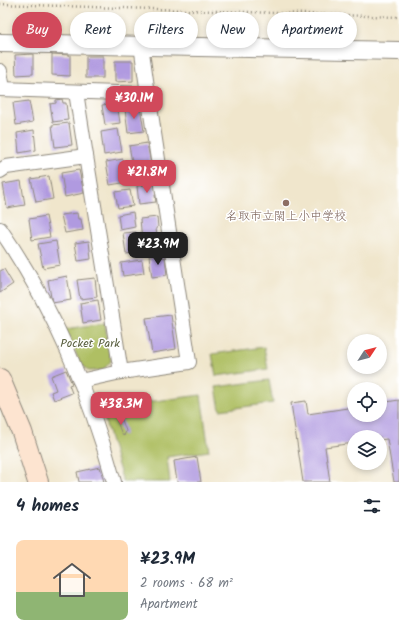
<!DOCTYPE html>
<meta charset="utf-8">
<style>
body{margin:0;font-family:Kalam,"Klee One",sans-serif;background:#f2f2f3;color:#1f2937;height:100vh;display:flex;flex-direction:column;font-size:15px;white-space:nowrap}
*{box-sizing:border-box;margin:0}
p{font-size:13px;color:#747a83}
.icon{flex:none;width:22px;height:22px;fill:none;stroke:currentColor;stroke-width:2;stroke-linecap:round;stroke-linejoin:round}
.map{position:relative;height:482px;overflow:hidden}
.drawer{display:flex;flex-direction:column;background:#fff;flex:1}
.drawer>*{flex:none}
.banner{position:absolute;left:12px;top:12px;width:375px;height:36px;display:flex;gap:8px}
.needle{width:26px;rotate:54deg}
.buttons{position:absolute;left:347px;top:334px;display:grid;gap:8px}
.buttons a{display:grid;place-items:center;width:40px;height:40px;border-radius:50%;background:#fff;box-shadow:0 2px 6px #0003;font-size:20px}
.price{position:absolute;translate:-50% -34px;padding:0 9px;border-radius:8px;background:#d1495b;color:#fff;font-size:13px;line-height:26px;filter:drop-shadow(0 1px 2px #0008)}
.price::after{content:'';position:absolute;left:50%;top:24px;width:12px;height:9px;margin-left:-6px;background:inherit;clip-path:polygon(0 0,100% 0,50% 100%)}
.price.active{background:#222;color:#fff}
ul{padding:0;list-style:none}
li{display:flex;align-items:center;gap:12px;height:100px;padding:0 16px}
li+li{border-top:1px solid #e0e1e3}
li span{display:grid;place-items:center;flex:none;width:112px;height:80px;border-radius:8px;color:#555}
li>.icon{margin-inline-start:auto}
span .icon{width:48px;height:48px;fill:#fffc;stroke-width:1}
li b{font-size:17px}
h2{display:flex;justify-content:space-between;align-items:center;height:48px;padding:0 16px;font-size:17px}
.tag{padding:0 14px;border-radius:18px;background:#fff;box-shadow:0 2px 6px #0003;font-size:14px;line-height:36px}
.tag.active{background:#d1495b;color:#fff}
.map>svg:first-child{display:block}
.green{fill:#afbf63;stroke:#6d7547}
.building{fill:#b09ae0}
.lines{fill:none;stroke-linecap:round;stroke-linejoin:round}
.minor-casing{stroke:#8e887c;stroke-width:16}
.tertiary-casing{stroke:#8e887c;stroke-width:20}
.secondary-casing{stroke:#8e887c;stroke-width:22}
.path{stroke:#8e887c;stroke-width:2.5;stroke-dasharray:1 3;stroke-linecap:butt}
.minor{stroke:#fff;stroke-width:14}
.tertiary{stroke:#fff;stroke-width:18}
.secondary{stroke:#fde4d0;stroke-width:20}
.education-dot{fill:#8d6e63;stroke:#fff;stroke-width:1.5}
.labels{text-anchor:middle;stroke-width:3;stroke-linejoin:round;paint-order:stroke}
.education-label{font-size:12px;fill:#785e54;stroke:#fff}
.park-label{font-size:12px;fill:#595f3f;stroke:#fff}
</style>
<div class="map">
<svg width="399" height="482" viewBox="0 0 399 482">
<rect width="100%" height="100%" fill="#fff"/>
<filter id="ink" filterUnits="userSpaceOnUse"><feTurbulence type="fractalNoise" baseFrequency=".025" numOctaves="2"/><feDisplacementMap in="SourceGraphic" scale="8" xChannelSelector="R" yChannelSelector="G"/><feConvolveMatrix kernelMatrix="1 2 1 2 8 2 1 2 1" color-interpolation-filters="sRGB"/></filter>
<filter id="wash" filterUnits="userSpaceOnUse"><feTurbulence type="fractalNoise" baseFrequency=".012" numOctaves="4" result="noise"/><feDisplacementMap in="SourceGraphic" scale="16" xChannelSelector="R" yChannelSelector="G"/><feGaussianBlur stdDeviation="0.9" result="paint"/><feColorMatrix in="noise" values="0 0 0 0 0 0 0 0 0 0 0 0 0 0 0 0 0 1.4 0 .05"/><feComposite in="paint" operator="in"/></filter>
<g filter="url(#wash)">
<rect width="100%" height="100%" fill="#f0e6cc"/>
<g class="green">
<path d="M 105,323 L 111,361 L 103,370 L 90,371 L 81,365 L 65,329 Z"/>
<path d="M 264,347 L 268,369 L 216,376 L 212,354 Z"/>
<path d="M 269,380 L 273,403 L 220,410 L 216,387 Z"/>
<path d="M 201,395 L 209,451 L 167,457 L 170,482 L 123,482 L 101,408 Z"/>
</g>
<g id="blocks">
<g class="building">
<path d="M 33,54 L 33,74 L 16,75 L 15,55 Z"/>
<path d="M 52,54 L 70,55 L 70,76 L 52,75 Z"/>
<rect x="86" y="56" width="17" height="22"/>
<path d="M 115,61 L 133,61 L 133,81 L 115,82 Z"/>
<path d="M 62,99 L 63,103 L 66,103 L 68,120 L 53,122 L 50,104 L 56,103 L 56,100 Z"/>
<path d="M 29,101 L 33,122 L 16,125 L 13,103 Z"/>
<path d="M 117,103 L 120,123 L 105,125 L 102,105 Z"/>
<path d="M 140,107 L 144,131 L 128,133 L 125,109 Z"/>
<path d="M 69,123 L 72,145 L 55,147 L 52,125 Z"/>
<path d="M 118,129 L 122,152 L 104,155 L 101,132 Z"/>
<path d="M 34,130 L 36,150 L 19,153 L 17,133 Z"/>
<path d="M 147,143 L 151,164 L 133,167 L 129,146 Z"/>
<path d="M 123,159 L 128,182 L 110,185 L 106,162 Z"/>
<path d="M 79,170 L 84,193 L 65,197 L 61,173 Z"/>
<path d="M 49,176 L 53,199 L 36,202 L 31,179 Z"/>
<path d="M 21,181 L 25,205 L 7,208 L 3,184 Z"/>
<path d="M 155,184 L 157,195 L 155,195 L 156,202 L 139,204 L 137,186 Z"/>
<path d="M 130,190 L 133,206 L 118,208 L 115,192 Z"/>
<path d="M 133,212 L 135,227 L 120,230 L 118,215 Z"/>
<path d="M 77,213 L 78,219 L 81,219 L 83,230 L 65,233 L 61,215 Z"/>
<path d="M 46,216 L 50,237 L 32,240 L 29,219 Z"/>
<path d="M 157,217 L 158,227 L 156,228 L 157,238 L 142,240 L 140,219 Z"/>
<path d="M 136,232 L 139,252 L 126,254 L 123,233 Z"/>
<path d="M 56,241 L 60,265 L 43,268 L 38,244 Z"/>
<path d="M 89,241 L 91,259 L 78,261 L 75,243 Z"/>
<path d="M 159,255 L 160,258 L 165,257 L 167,275 L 152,277 L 149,256 Z"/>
<path d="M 142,260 L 144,273 L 123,276 L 121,263 Z"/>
<path d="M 4,269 L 13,284 L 0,293 L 0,271 Z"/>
<path d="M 67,276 L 71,300 L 52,303 L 48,280 Z"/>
<path d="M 95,278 L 97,297 L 80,299 L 77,280 Z"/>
<path d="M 98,300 L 101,320 L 83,323 L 80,303 Z"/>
<path d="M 171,315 L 176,349 L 152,353 L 146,318 Z"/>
<path d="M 66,370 L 72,384 L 69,385 L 72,393 L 54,400 L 51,392 L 56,390 L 51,376 Z"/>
<path d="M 399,400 L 399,482 L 394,482 L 387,439 L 380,440 L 380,437 L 354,437 L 354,443 L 325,447 L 330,482 L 303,482 L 291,403 L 306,401 L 308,414 L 354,407 L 354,415 L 380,415 L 380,403 Z"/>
<path d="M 121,417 L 126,431 L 124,436 L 121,432 L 116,419 Z"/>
<path d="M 197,457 L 201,482 L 177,482 L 174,461 Z"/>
<path d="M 100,467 L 104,482 L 79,482 L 77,472 Z"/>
</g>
</g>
</g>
<g filter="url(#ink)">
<use href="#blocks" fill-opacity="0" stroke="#8e887c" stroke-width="1"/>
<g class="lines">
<defs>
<g id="minor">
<path d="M 0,71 L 3,89"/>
<path d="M 0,89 L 148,94 L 141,45"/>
<path d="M 0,171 L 6,167 L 86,156 L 76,92"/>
<path d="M 0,229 C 52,304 90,394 114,482"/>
<path d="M 121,372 L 189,362 L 148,94"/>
<path d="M 80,381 L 121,372 L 86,156"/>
</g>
<path id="tertiary" d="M 0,43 L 399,51"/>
<path id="secondary" d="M 0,379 L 22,432 L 38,482"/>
</defs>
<use href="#minor" class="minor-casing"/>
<use href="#tertiary" class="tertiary-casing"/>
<use href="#secondary" class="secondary-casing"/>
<path class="path" d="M 0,4 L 399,17"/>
<use href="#minor" class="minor"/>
<use href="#tertiary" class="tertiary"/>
<use href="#secondary" class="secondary"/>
</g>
</g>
<circle class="education-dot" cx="286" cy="203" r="4"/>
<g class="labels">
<g class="education-label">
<text x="286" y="220">名取市立閖上小中学校</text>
</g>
<g class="park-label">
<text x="90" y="347">Pocket Park</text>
</g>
</g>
</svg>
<div class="buttons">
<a><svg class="needle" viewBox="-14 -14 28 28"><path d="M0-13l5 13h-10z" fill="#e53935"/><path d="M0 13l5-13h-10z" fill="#747a83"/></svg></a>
<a><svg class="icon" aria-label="locate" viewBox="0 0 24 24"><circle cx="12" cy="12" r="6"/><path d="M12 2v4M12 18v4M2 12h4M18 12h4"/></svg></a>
<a><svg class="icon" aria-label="layers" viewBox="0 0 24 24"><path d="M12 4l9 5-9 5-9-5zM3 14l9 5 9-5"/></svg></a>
</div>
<b class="price" style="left:134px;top:120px">¥30.1M</b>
<b class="price" style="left:147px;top:194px">¥21.8M</b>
<b class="price active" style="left:158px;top:266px">¥23.9M</b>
<b class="price" style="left:121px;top:426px">¥38.3M</b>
<div class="banner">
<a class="tag active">Buy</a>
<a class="tag">Rent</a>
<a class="tag">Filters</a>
<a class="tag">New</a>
<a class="tag">Apartment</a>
</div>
</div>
<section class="drawer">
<h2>4 homes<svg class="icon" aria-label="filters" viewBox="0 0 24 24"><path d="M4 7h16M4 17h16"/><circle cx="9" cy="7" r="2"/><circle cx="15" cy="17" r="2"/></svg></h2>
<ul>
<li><span style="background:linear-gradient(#ffd9b3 65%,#8fb573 0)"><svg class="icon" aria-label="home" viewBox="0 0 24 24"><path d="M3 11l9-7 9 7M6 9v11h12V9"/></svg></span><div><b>¥23.9M</b><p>2 rooms · 68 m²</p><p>Apartment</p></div></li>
</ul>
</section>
